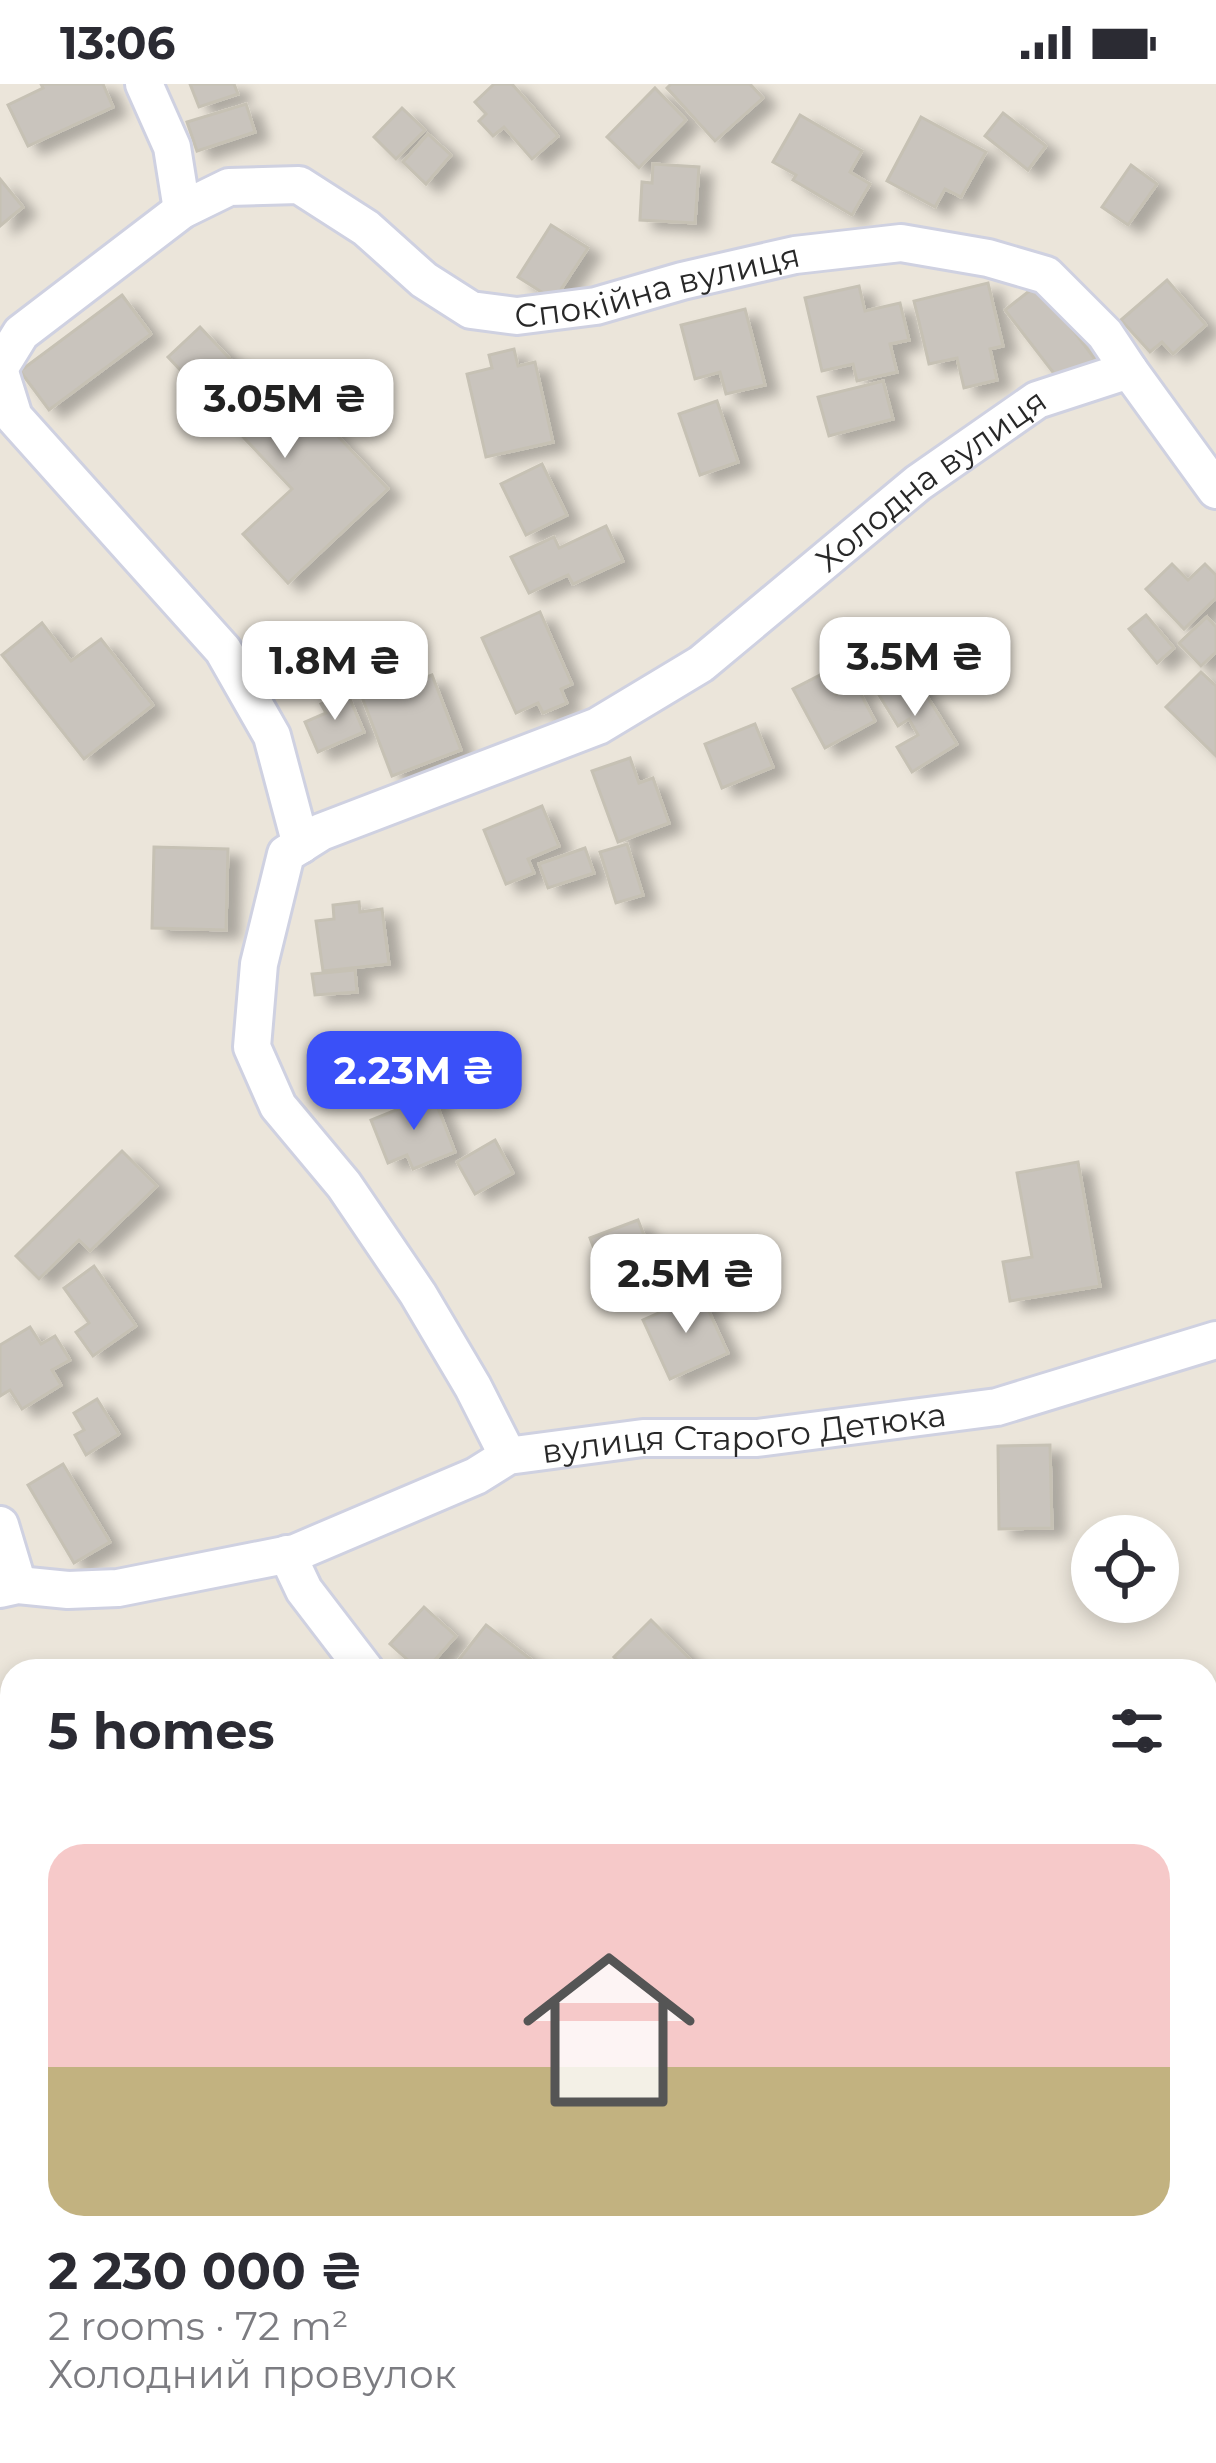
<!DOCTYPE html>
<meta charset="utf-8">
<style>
body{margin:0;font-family:Montserrat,sans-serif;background:#f7f7f7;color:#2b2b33;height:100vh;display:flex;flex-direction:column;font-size:45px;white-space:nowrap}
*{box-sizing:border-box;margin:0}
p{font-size:39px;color:#7c7c81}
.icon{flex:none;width:66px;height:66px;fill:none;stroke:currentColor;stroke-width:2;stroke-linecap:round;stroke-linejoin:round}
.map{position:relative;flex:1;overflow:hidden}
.sheet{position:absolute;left:0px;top:1575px;width:1218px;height:804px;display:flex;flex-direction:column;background:#fff;border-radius:36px 36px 0 0;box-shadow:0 6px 18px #0003}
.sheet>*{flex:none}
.tools{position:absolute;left:1071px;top:1431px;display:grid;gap:24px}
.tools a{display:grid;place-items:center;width:108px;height:108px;border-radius:50%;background:#fff;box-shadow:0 6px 18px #0003;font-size:60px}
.price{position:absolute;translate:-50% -102px;padding:0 27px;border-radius:24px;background:#fff;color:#222;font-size:39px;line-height:78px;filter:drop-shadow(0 3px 6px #0008)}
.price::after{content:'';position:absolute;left:50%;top:72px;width:36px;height:27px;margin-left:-18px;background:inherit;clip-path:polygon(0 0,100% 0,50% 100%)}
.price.current{background:#3a50f8;color:#fff}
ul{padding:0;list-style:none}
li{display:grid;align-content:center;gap:24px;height:636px;padding:0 48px}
li span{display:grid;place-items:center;height:372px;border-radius:36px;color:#555}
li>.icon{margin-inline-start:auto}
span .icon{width:216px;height:216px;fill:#fffc;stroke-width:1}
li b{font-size:51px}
h2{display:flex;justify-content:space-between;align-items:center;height:144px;padding:0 48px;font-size:51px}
.status{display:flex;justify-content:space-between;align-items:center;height:84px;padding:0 60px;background:#fff;direction:ltr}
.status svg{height:33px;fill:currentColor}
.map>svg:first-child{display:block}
.cemetery{fill:#c0d5b1}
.building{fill:#c9c4bd;stroke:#c6c1b4;stroke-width:3;filter:url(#shadow)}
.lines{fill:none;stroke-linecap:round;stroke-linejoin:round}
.street-casing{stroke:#cfd1e1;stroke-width:42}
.street{stroke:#fff;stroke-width:36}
.labels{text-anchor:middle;stroke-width:9;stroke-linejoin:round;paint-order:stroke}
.street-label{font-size:33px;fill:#282828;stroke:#fff}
</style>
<div class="status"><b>13:06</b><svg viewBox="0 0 49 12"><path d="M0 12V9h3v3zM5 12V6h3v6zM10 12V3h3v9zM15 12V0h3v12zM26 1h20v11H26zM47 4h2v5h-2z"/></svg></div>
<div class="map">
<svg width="1216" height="2379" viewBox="0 0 1216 2379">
<defs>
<filter id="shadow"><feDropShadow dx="13" dy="8" stdDeviation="6" flood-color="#0004"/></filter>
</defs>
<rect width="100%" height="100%" fill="#ebe5da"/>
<path class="cemetery" d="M 12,1775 L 12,2367 L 78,2367 L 70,2376 L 71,2379 L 0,2379 L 0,1779 Z"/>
<g class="building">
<path d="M 41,0 L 103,0 L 113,23 L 28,62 L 8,21 L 43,4 Z"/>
<path d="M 190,0 L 234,0 L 238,10 L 199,23 Z"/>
<path d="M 494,0 L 512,0 L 558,52 L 532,75 L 504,43 L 493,52 L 479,37 L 486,30 L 475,18 Z"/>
<path d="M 671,0 L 750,0 L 763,14 L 715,57 L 667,4 Z"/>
<path d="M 655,4 L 686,36 L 639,84 L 607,53 Z"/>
<path d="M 246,20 L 255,48 L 197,67 L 187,38 Z"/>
<path d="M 402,24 L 425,46 L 396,75 L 374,53 Z"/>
<path d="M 1003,29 L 1046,62 L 1028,86 L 985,52 Z"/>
<path d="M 800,31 L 862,67 L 850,88 L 870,100 L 852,131 L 793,96 L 796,91 L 773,78 Z"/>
<path d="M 921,33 L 986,68 L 961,113 L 945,105 L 935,123 L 887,97 Z"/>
<path d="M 428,50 L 451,71 L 426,100 L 403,78 Z"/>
<path d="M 653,80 L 699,83 L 695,139 L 640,136 L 642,98 L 652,99 Z"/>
<path d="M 1131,81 L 1157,100 L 1128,141 L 1102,123 Z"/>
<path d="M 0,95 L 23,123 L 0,142 Z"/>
<path d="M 551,141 L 588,164 L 554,216 L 518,193 Z"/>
<path d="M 1167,196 L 1206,241 L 1173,270 L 1162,258 L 1150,268 L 1121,236 Z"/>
<path d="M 988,199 L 1003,262 L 990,265 L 997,296 L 964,304 L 957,274 L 929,280 L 914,217 Z"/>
<path d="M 1038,200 L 1095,275 L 1062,300 L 1005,226 Z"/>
<path d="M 859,202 L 865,227 L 900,219 L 909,256 L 890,260 L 897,288 L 857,297 L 853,280 L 822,287 L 805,214 Z"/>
<path d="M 122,211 L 151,250 L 49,326 L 20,287 Z"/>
<path d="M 745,225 L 765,301 L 726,310 L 720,288 L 695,295 L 681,241 Z"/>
<path d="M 200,243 L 292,341 L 311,324 L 388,405 L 288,499 L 243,450 L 292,405 L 168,273 Z"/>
<path d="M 514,265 L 518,282 L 535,278 L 553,358 L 486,373 L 467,290 L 492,284 L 489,271 Z"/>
<path d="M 883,297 L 893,335 L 829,352 L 818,313 Z"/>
<path d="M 717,317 L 738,378 L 700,391 L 679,330 Z"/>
<path d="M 542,380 L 567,431 L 526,451 L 501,400 Z"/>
<path d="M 606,442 L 623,477 L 573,500 L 568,491 L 529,509 L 511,473 L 554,453 L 559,464 Z"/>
<path d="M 1172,480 L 1188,496 L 1205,480 L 1216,491 L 1216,514 L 1184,545 L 1146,505 Z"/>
<path d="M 540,528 L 572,600 L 561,605 L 567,619 L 543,629 L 538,619 L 516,629 L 482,554 Z"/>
<path d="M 1146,531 L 1174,564 L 1157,579 L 1129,545 Z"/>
<path d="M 1207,533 L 1216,543 L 1216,568 L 1201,582 L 1179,559 Z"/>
<path d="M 42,539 L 71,577 L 101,555 L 153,621 L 84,675 L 2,571 Z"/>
<path d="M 404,582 L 411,599 L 432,591 L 461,666 L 392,692 L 357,600 Z"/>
<path d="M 908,582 L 957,660 L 912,688 L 897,663 L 918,651 L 909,635 L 898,642 L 874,603 Z"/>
<path d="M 1201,588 L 1216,602 L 1216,672 L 1166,623 Z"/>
<path d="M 824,589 L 836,611 L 856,601 L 875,637 L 825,664 L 793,605 Z"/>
<path d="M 347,608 L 364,648 L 318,668 L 305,638 L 326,629 L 321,620 Z"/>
<path d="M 755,640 L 773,683 L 722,704 L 705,660 Z"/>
<path d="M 630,674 L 639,699 L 653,694 L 669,739 L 618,758 L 592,687 Z"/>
<path d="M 542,722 L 559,762 L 528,775 L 534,789 L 506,800 L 484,746 Z"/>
<path d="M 627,760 L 643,811 L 616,819 L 600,768 Z"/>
<path d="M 154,763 L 228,765 L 226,846 L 152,844 Z"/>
<path d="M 585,764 L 594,789 L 548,804 L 539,780 Z"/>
<path d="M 359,818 L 360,828 L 382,825 L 389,880 L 323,887 L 316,837 L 334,835 L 333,821 Z"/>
<path d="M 355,886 L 357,908 L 315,911 L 312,890 Z"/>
<path d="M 433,1011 L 455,1068 L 413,1085 L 407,1071 L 388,1079 L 371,1036 Z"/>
<path d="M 495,1056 L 513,1089 L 475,1110 L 457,1078 Z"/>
<path d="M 122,1067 L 157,1102 L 90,1167 L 79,1156 L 39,1195 L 16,1172 Z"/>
<path d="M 1078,1078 L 1100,1202 L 1010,1217 L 1003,1178 L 1032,1173 L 1017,1089 Z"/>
<path d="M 638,1136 L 654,1176 L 605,1194 L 590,1154 Z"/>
<path d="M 94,1182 L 136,1242 L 93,1272 L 76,1248 L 89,1239 L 64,1204 Z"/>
<path d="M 701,1210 L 728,1269 L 670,1295 L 643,1236 Z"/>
<path d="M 30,1243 L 41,1260 L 55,1252 L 70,1276 L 52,1286 L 61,1301 L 22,1325 L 10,1306 L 0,1312 L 0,1261 Z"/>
<path d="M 97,1315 L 119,1350 L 86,1371 L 75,1351 L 84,1346 L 74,1329 Z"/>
<path d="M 1050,1361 L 1052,1444 L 999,1445 L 998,1362 Z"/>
<path d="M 63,1380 L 110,1458 L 74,1479 L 28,1401 Z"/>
<path d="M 424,1523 L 456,1552 L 425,1587 L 420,1587 L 390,1560 Z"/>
<path d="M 651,1536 L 696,1581 L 690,1587 L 628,1587 L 614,1573 Z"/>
<path d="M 486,1541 L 537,1580 L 532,1587 L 461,1587 L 454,1582 Z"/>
<path d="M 1216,2097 L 1216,2153 L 1206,2139 L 1206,2104 Z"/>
<path d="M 660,2367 L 731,2367 L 739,2379 L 668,2379 Z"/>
<path d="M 851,2367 L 882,2367 L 889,2377 L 859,2379 Z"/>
</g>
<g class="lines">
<defs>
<g id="street">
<path d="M 144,0 L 172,63 L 182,126"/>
<path id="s1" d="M 0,283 L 21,249 L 182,126 L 229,103 L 299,101 L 366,144 L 424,196 L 471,226 L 517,232 L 596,222 L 682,197 L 795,171 L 901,159 L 988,174 L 1046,191 L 1105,250 L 1129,286"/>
<path d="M 0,288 L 14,333 L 223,566 L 272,652 L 301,761"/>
<path id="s2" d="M 508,1372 L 473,1303 L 418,1210 L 344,1101 L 278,1022 L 252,963 L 259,880 L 286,770 L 321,748 L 598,642 L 701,580 L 918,399 L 1037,316 L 1129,286 L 1216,406"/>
<path d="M 0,1441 L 18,1501"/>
<path d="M 287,1470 L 304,1506 L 366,1587"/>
<path id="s3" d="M 0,1505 L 18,1501 L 68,1506 L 118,1504 L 295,1469 L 476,1392 L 508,1372 L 643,1354 L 757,1354 L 997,1323 L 1216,1256"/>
<path d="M 1206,2213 L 1216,2234"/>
<path d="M 903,2367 L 909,2379"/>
</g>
</defs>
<use href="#street" class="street-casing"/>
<use href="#street" class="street"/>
</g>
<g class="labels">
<g class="street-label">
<text dy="12" stroke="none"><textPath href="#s1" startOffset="768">Спокійна вулиця</textPath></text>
<text dy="12" stroke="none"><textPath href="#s2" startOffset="1434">Холодна вулиця</textPath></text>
<text dy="12" stroke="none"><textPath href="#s3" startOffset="771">вулиця Старого Детюка</textPath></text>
</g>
</g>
</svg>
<div class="tools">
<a><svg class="icon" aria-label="locate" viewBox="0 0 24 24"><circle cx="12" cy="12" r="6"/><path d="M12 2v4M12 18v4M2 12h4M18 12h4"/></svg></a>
</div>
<b class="price" style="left:285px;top:377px">3.05M ₴</b>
<b class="price" style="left:915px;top:635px">3.5M ₴</b>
<b class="price" style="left:335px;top:639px">1.8M ₴</b>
<b class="price current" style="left:414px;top:1049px">2.23M ₴</b>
<b class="price" style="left:686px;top:1252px">2.5M ₴</b>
<section class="sheet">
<h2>5 homes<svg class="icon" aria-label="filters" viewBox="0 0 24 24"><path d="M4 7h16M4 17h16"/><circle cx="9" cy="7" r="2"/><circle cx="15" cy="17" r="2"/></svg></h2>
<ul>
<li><span style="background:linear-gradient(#f6c9c9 60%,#c2b280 0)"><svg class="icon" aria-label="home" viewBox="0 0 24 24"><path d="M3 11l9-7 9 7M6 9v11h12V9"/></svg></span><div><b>2 230 000 ₴</b><p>2 rooms · 72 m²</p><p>Холодний провулок</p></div></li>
</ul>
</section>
</div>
